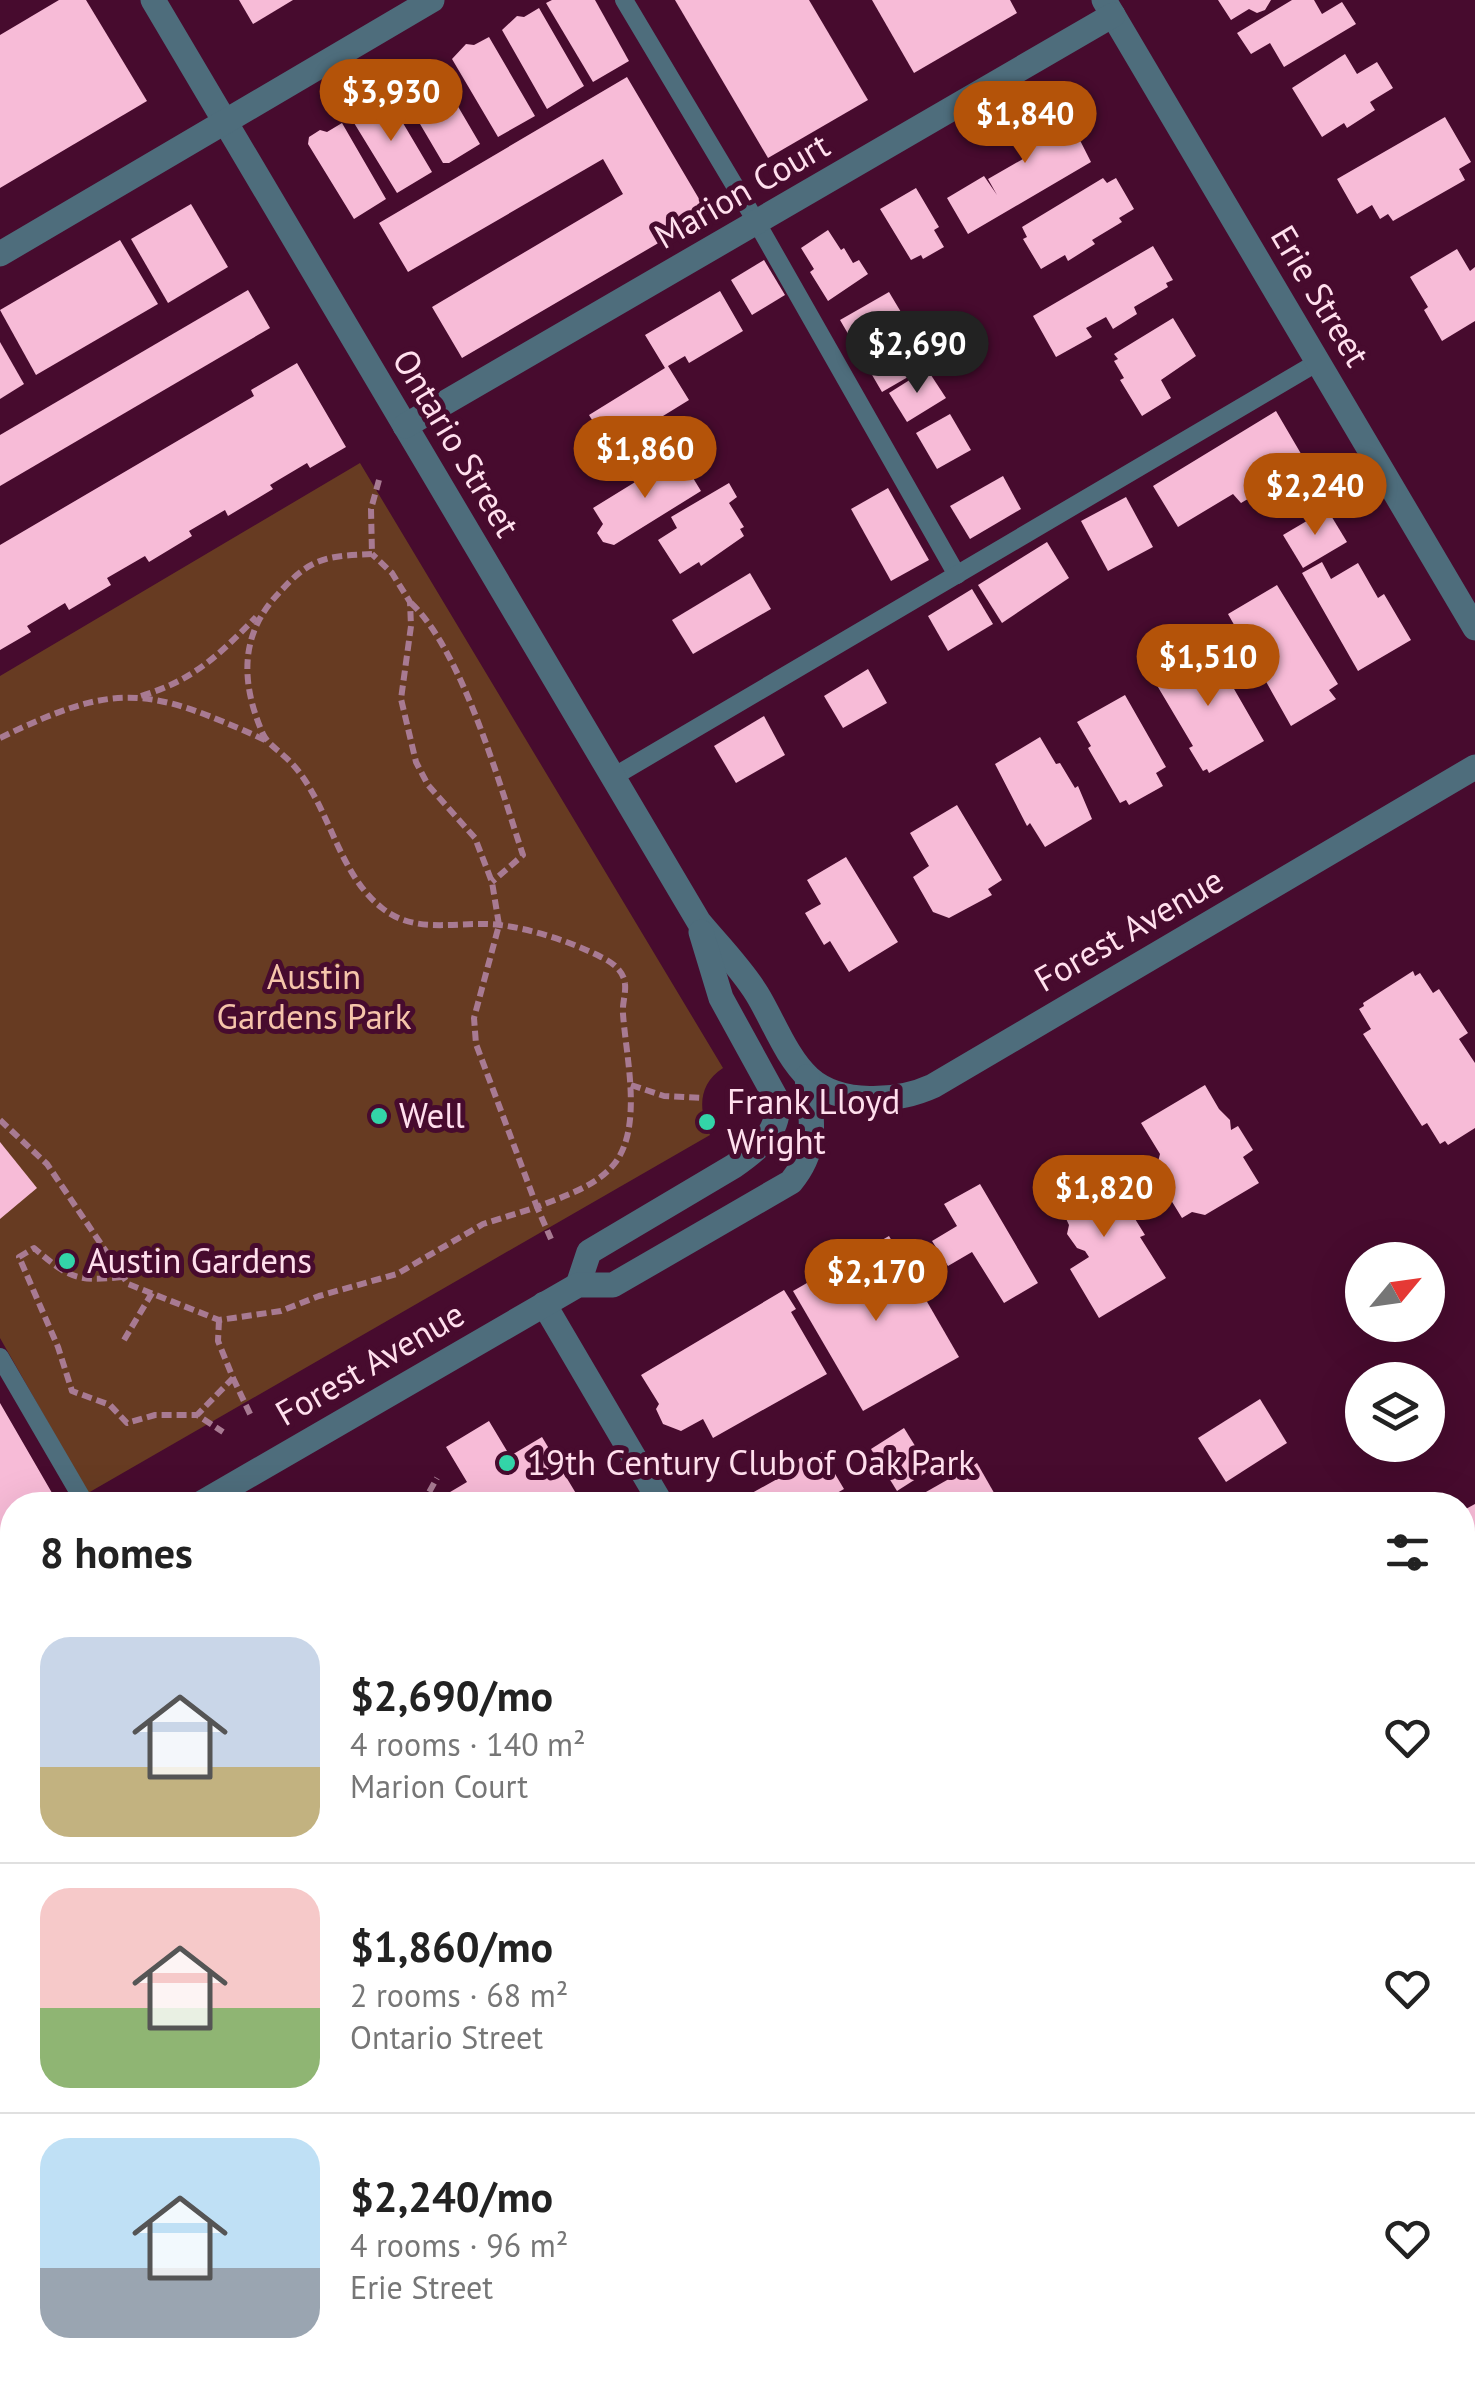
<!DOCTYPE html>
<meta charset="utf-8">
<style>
body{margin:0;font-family:"PT Sans",sans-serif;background:#f6f6f6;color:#222;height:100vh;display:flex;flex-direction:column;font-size:38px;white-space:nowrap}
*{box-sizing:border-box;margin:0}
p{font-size:32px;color:#767676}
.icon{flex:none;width:55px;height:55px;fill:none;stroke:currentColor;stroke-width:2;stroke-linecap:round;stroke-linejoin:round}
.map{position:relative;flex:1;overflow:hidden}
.drawer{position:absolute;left:0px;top:1492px;width:1475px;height:892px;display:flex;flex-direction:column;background:#fff;border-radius:40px 40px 0 0;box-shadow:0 10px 40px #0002}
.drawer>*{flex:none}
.needle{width:65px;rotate:61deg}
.fabs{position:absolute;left:1345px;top:1242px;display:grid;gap:20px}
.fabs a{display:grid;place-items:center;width:100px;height:100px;border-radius:50%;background:#fff;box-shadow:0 10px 40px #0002;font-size:50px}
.price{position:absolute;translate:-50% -85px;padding:0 22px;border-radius:35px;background:#b45309;color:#fff;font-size:32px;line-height:65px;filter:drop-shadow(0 2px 5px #0008)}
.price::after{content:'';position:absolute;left:50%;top:60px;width:30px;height:22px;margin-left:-15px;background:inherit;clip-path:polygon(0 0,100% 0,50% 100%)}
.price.current{background:#222;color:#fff}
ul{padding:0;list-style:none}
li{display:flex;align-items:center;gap:30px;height:250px;padding:0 40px}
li+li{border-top:2px solid #e0e0e0}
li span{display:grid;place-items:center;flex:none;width:280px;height:200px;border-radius:30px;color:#555}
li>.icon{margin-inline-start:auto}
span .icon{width:120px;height:120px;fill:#fffc;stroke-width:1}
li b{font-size:42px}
h2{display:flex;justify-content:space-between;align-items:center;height:120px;padding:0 40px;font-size:42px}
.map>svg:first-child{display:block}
.green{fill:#673b22}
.building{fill:#f7bbd7}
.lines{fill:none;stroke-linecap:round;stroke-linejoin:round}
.path{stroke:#a87a92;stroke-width:6;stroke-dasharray:10 5;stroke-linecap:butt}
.lane{stroke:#4e6d7c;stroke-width:18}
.street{stroke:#4e6d7c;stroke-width:25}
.secondary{stroke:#6195ad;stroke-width:25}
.poi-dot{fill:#33d4a8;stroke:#470b2e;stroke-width:4}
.labels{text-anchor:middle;stroke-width:10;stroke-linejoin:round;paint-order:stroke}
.street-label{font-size:35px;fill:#ffdfed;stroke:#470b2e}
.park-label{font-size:35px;fill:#f5c4aa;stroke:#470b2e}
.poi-label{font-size:35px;fill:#ffdfed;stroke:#470b2e;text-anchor:start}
</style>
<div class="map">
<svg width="1475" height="2384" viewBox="0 0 1475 2384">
<rect width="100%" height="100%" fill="#470b2e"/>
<path class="green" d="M 360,463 L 723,1068 C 698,1084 698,1110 710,1135 L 88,1493 L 0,1338 L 0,676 Z"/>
<g class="building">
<path d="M 59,0 L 86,0 L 147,101 L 0,188 L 0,35 Z"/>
<path d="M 239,0 L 293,0 L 253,24 Z"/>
<path d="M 552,0 L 595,0 L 629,61 L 593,82 L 546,3 Z"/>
<path d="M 675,0 L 809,0 L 868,100 L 768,158 Z"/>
<path d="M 872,0 L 1010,0 L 1017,13 L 914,73 Z"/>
<path d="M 1218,0 L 1271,0 L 1265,10 L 1257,13 L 1249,9 L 1231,20 Z"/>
<path d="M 1292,0 L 1314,0 L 1322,14 L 1342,2 L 1356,24 L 1284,67 L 1270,43 L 1251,54 L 1237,33 Z"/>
<path d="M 539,8 L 584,86 L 547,109 L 502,30 L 517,16 L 524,17 Z"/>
<path d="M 489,37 L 535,116 L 498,137 L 452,59 L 466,44 L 474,45 Z"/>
<path d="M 1345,54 L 1357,74 L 1377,62 L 1393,88 L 1370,102 L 1375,110 L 1347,128 L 1344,123 L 1322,137 L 1292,88 Z"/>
<path d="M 436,69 L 480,144 L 449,163 L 443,163 L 400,90 L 412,76 L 420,78 Z"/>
<path d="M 627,77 L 708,214 L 462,358 L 432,307 L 623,194 L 603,159 L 408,272 L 379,223 Z"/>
<path d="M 1057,95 L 1091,162 L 968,234 L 947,198 L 984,176 L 997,195 L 988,179 L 1023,159 L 1003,125 Z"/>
<path d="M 387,96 L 432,172 L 397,193 L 351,118 L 354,110 L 363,104 L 372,106 Z"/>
<path d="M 1445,117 L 1471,162 L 1459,169 L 1465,180 L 1393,221 L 1388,214 L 1380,219 L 1372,205 L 1357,214 L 1337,179 Z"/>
<path d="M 342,123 L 386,199 L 354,219 L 308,144 L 309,137 L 320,130 L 327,132 Z"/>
<path d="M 1103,178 L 1107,183 L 1116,178 L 1134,209 L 1119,218 L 1122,222 L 1092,240 L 1095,244 L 1068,261 L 1065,255 L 1041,269 L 1023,239 L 1027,237 L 1022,227 Z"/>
<path d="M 916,188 L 939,227 L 934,230 L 944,247 L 923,259 L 921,255 L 911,260 L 880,209 Z"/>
<path d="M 191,204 L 228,267 L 168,303 L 131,239 Z"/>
<path d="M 828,230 L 841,250 L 844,248 L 853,263 L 859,260 L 868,274 L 828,301 L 810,272 L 814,269 L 801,248 Z"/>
<path d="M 120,240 L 158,304 L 36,375 L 0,310 Z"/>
<path d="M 1153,246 L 1173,280 L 1166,283 L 1168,287 L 1134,307 L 1137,314 L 1113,329 L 1106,317 L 1086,328 L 1092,337 L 1056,357 L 1033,316 Z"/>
<path d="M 1457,249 L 1470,271 L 1475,267 L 1475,321 L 1442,341 L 1424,310 L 1428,307 L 1410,277 Z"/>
<path d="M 764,260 L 785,295 L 752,315 L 731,280 Z"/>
<path d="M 248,290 L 270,328 L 0,486 L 0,435 Z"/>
<path d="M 720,291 L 743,331 L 689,363 L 685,356 L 668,366 L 689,400 L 663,416 L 666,422 L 614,455 L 589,415 L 665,368 L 645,335 Z"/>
<path d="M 889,292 L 920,344 L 916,347 L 927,366 L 882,392 L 840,320 Z"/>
<path d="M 1173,318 L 1196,356 L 1161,380 L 1171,398 L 1142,416 L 1120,380 L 1124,378 L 1114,361 L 1118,359 L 1114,354 Z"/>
<path d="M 0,342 L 24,384 L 0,399 Z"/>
<path d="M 297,363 L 346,447 L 310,468 L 307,463 L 270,485 L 273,489 L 228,516 L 225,510 L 189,531 L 192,536 L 149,562 L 145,556 L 107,578 L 111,585 L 69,610 L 65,603 L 27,626 L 31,632 L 0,650 L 0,545 L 254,396 L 251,390 Z"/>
<path d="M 927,369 L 946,398 L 907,422 L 889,393 Z"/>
<path d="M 1276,411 L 1307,464 L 1241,503 L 1233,494 L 1178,527 L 1153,486 Z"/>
<path d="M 950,414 L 971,450 L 937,469 L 916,433 Z"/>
<path d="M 679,455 L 701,491 L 614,545 L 603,542 L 597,533 L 603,524 L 593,508 Z"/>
<path d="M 1003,476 L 1021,509 L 970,539 L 950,506 Z"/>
<path d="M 729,483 L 737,497 L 729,503 L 744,527 L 740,529 L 744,536 L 701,566 L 699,562 L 680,574 L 658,540 L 677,528 L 671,517 Z"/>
<path d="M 888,488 L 929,560 L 891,581 L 851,509 Z"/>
<path d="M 1126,497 L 1153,547 L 1108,571 L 1081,521 Z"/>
<path d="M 1327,509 L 1347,542 L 1303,568 L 1283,535 Z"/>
<path d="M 1047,542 L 1069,578 L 1002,623 L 978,585 Z"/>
<path d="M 1322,562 L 1331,579 L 1358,563 L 1378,598 L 1384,594 L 1411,640 L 1358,671 L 1302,573 Z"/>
<path d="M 750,573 L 771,609 L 693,654 L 672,620 Z"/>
<path d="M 1277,585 L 1338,684 L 1329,690 L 1336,699 L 1291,726 L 1228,614 Z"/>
<path d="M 972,589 L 993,624 L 948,651 L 928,616 Z"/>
<path d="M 1207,642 L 1264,741 L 1209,773 L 1207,769 L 1203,771 L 1189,748 L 1193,746 L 1152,677 Z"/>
<path d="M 868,669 L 887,703 L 843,728 L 824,696 Z"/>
<path d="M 1125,695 L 1166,767 L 1156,773 L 1163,786 L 1129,805 L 1126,800 L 1120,803 L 1088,748 L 1091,746 L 1077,722 Z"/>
<path d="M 764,716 L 785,755 L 736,783 L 714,746 Z"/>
<path d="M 1040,737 L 1056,764 L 1060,763 L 1075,788 L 1078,786 L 1092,819 L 1045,847 L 1030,823 L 1027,826 L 995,764 Z"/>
<path d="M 957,805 L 1002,880 L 988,889 L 992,895 L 949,918 L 933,912 L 913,877 L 929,866 L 910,833 Z"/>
<path d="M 846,857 L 898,942 L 849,972 L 830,941 L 824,945 L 805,913 L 821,904 L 807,880 Z"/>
<path d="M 1413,971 L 1415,976 L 1420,973 L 1433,993 L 1439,989 L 1468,1033 L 1459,1039 L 1475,1063 L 1475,1128 L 1448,1145 L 1445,1141 L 1440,1144 L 1427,1123 L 1422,1126 L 1363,1034 L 1371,1029 L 1359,1009 L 1364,1006 L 1363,1003 Z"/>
<path d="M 1205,1085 L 1219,1109 L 1230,1120 L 1231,1130 L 1238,1126 L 1253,1150 L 1243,1157 L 1259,1183 L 1205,1215 L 1192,1212 L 1182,1218 L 1155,1174 L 1160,1154 L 1141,1123 Z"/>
<path d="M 0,1142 L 37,1188 L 0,1219 Z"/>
<path d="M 1097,1157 L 1117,1192 L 1109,1197 L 1124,1219 L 1132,1214 L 1145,1235 L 1140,1237 L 1166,1278 L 1099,1318 L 1070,1269 L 1089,1257 L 1085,1251 L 1077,1248 L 1067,1234 L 1069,1225 L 1050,1185 Z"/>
<path d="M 980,1184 L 1038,1283 L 1004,1303 L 972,1252 L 948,1266 L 932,1241 L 957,1226 L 944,1204 Z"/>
<path d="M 889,1236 L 959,1357 L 863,1411 L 793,1291 Z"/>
<path d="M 784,1290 L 796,1309 L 791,1312 L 827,1374 L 713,1438 L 703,1419 L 681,1431 L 663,1424 L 656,1409 L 659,1404 L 641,1375 Z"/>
<path d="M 1260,1399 L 1287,1443 L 1226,1482 L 1198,1438 Z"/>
<path d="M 0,1403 L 59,1505 L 12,1505 L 12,1540 L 0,1547 Z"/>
<path d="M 489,1421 L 510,1456 L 542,1437 L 583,1505 L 444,1505 L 440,1498 L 467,1482 L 446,1447 Z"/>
<path d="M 904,1428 L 930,1470 L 897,1491 L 871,1449 Z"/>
<path d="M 822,1452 L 844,1489 L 821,1502 L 823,1505 L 759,1505 L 752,1493 L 779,1478 L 776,1472 L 802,1457 L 804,1462 Z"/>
<path d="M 977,1463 L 1001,1505 L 903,1505 Z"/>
<path d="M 1475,1504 L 1475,1545 L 1462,1552 L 1462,1511 Z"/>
<path d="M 1475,1597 L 1475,1739 L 1462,1718 L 1462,1604 Z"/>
<path d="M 12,1678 L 12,2113 L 0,2095 L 0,1686 Z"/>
<path d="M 1462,1923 L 1475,1944 L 1475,2123 L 1462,2131 Z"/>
<path d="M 1475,2338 L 1475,2384 L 1449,2384 L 1442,2372 L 1462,2372 L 1462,2349 Z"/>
<path d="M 728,2372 L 739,2372 L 745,2384 L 690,2384 L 708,2374 L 713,2381 Z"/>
<path d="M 777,2372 L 938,2372 L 944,2384 L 784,2384 Z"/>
<path d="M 979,2372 L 1063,2372 L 1044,2384 L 985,2384 Z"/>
</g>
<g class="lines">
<g class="path">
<path d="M 379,480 L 371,509 L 372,554 C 352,555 331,555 313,564 C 299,571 288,583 278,594 C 239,635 241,684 263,734 C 268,744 277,749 284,756 C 295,765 305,779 312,792 C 334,830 346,880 382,908 C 417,936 459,920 500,925 C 532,929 572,942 601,957 C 612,962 624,971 625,984 C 626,994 622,1004 623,1014 C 626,1057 643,1126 615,1163 C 596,1187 564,1196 537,1207 L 551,1239"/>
<path d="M 411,603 C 463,652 500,786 523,855 L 492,882"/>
<path d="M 141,696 C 194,680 219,655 256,617"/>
<path d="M 0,738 C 117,681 148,687 265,740"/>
<path d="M 631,1085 L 664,1096 L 702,1098"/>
<path d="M 0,1120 L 47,1164 L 128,1284 L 219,1320 L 281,1311 L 319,1296 L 397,1274 L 483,1224 L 537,1207 L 476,1044 L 474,1018 L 499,925 L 492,882 L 475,838 L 428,785 L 416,762 L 401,699 L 411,626 L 410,602 L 392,573 L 372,554"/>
<path d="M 122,1277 C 76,1282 69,1278 34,1248 L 19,1257 L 58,1347 L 72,1391 L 110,1405 L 127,1423 L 155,1415 L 197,1415"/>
<path d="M 219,1320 L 218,1341 L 233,1378 L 197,1415 L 223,1432"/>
<path d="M 124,1340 L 152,1293"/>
<path d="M 233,1378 L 251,1416"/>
<path d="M 422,1505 L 437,1478"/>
</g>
<g class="lane">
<path d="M 624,0 L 757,223 L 957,575"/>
<path d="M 613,777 L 1318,362"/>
<path d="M 0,1357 L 86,1505"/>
<path d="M 1462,1587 L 1475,1579"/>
<path d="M 1462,1796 L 1475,1818"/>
<path d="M 0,2324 L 12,2317"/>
<path d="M 707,2372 L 708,2374"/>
<path d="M 1437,2372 L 1444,2384"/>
<path d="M 656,2384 L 676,2372"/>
</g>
<g class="street">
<path d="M 153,0 L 699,922 C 718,945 741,968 757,994 C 773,1020 786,1057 809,1078 C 840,1106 898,1102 933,1086 L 1475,767"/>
<path d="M 1104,0 L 1475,628"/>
<path d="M 0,254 L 432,0"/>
<path d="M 405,426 L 1113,15"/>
<path d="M 578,1285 L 589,1252 L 734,1166 C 757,1150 781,1132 777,1100 L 721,998 L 701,932"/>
<path d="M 544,1304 L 662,1505"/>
<path d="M 198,1505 L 578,1285 L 613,1285 L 791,1182 C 820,1147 811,1119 807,1077"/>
<path d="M 0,1620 L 12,1613"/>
<path d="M 1462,2254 L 1475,2247"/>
<path d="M 1169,2372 L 1176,2384"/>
<path d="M 1239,2384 L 1259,2372"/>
</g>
<g class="secondary">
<path d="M 0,2223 L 12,2245"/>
<path d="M 85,2372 L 91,2384"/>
</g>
</g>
<g class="poi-dot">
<circle cx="379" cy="1116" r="10"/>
<circle cx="707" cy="1122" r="10"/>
<circle cx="67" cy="1261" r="10"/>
<circle cx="507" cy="1463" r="10"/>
</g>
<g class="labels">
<g class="street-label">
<text transform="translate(742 191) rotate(-30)" y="12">Marion Court</text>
<text transform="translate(1320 296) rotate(59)" y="12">Erie Street</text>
<text transform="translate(456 443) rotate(59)" y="12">Ontario Street</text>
<text transform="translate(1129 930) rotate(-30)" y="12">Forest Avenue</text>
<text transform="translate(370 1364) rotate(-30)" y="12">Forest Avenue</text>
</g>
<g class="park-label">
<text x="314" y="989">Austin<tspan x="314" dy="40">Gardens Park</tspan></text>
</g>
<g class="poi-label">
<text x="727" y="1114">Frank Lloyd<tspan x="727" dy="40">Wright</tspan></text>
<text x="399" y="1128">Well</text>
<text x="87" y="1273">Austin Gardens</text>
<text x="527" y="1475">19th Century Club of Oak Park</text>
</g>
</g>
</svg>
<div class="fabs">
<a><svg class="needle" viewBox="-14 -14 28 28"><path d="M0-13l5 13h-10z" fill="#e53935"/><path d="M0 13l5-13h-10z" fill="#767676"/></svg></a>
<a><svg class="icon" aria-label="layers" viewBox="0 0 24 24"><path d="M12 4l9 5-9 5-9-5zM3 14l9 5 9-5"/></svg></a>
</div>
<b class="price" style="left:391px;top:144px">$3,930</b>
<b class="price" style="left:1025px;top:166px">$1,840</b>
<b class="price current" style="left:917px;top:396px">$2,690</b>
<b class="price" style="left:645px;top:501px">$1,860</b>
<b class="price" style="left:1315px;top:538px">$2,240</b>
<b class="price" style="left:1208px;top:709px">$1,510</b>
<b class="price" style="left:1104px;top:1240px">$1,820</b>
<b class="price" style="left:876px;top:1324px">$2,170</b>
<section class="drawer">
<h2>8 homes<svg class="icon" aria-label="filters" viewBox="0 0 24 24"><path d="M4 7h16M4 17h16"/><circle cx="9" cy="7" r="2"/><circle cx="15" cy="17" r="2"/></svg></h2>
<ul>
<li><span style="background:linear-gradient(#c9d6e8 65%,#c2b280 0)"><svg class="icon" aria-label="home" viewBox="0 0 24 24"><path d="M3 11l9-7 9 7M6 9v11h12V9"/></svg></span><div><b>$2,690/mo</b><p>4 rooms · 140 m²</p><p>Marion Court</p></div><svg class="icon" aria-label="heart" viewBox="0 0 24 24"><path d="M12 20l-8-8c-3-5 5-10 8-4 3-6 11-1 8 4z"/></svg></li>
<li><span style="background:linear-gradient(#f6c9c9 60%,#8fb573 0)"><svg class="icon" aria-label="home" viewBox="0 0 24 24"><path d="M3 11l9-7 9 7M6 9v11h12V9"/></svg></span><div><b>$1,860/mo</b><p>2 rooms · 68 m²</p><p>Ontario Street</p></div><svg class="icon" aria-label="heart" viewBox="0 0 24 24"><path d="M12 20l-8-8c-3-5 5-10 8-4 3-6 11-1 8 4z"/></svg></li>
<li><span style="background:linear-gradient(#bfe0f5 65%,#9aa5b1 0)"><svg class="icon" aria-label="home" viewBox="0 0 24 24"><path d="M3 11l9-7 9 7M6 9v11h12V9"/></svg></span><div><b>$2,240/mo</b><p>4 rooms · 96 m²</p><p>Erie Street</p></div><svg class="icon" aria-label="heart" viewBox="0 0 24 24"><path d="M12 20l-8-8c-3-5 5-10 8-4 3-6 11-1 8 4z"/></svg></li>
</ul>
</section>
</div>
